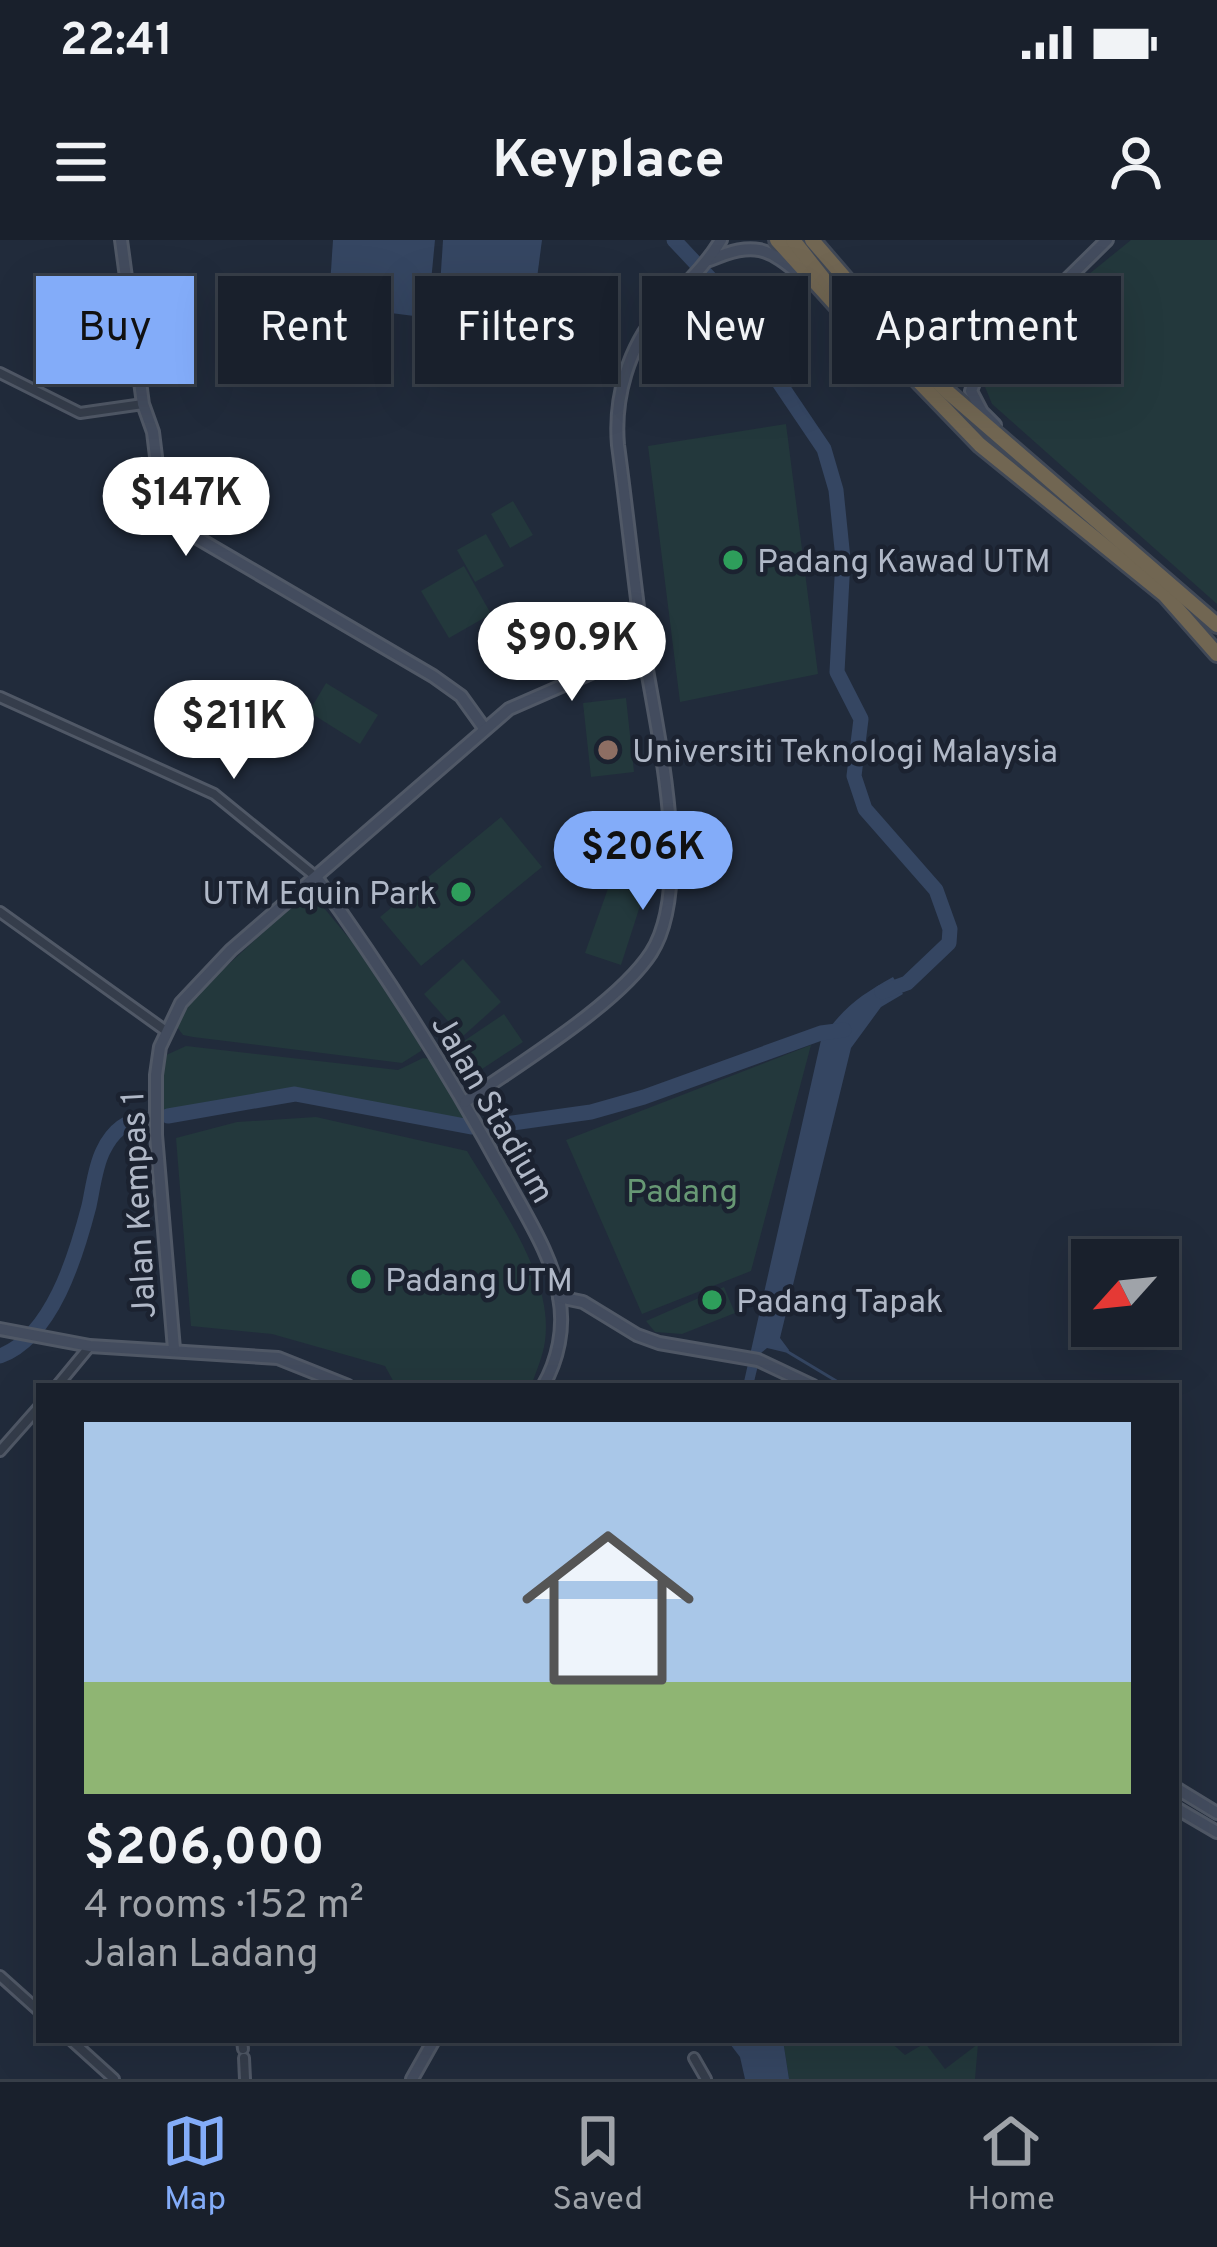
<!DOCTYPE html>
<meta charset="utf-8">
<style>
body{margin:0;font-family:Overpass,sans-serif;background:#222834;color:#f1f3f6;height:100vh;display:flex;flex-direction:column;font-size:45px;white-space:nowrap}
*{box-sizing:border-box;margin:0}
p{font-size:39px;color:#9fa3a9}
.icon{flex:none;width:66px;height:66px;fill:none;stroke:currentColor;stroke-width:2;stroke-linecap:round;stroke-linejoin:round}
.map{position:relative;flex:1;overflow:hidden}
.drawer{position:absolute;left:36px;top:1143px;width:1143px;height:660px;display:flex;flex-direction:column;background:#19202c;border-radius:0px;box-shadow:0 12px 48px #0002,0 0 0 3px #373e48}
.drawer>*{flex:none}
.hud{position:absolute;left:36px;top:36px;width:1146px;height:108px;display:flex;gap:24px}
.needle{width:78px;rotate:243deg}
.fabs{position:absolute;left:1071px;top:999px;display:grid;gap:24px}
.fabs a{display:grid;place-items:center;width:108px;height:108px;border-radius:0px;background:#19202c;box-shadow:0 12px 48px #0002,0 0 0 3px #373e48;font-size:60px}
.price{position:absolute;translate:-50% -102px;padding:0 27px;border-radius:42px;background:#fff;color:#222;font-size:39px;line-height:78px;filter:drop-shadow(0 3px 6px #0008)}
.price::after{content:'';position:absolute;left:50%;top:72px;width:36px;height:27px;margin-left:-18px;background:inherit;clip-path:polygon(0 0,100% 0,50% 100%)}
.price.on{background:#83acf9;color:#111}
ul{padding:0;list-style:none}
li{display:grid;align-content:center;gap:24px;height:636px;padding:0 48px}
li+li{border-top:3px solid #373e48}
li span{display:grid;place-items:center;height:372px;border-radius:0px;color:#555}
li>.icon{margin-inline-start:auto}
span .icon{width:216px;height:216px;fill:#fffc;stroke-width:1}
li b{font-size:51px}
.tag{padding:0 42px;border-radius:0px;background:#19202c;box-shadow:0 12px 48px #0002,0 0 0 3px #373e48;font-size:42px;line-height:108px}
.tag.on{background:#83acf9;color:#111}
.status{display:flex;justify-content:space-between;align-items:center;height:84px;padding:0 60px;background:#19202c;direction:ltr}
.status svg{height:33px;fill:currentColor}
header{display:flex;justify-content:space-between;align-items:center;height:156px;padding:0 48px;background:#19202c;font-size:54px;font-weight:700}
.tab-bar{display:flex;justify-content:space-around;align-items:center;height:168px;border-top:3px solid #373e48;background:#19202c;font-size:33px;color:#9fa3a9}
.tab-bar a{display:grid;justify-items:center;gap:6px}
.tab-bar .on{color:#83acf9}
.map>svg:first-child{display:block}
.green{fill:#23383c}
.water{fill:#354662}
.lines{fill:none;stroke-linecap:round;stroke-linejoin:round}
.stream{stroke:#354662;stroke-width:3}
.river{stroke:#354662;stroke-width:15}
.street-casing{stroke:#505866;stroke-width:14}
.secondary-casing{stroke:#505866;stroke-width:16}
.highway-casing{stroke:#404856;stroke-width:20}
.street{stroke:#353d4b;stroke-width:8}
.secondary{stroke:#434c5e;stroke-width:10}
.highway{stroke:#716652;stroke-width:14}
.leisure-dot{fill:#2e9e5b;stroke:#1b2230;stroke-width:4.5}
.education-dot{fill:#8d6e63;stroke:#1b2230;stroke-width:4.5}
.labels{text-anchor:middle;stroke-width:9;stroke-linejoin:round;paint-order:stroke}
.poi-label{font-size:33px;fill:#b0b8c7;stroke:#1b2230;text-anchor:start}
.street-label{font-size:33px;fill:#b0b8c7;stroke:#1b2230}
.park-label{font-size:33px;fill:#679874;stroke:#1b2230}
</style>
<div class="status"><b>22:41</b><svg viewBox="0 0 49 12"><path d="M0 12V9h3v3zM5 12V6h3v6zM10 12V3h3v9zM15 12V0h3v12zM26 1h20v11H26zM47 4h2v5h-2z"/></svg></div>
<header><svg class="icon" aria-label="menu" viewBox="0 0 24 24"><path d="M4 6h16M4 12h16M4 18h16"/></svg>Keyplace<svg class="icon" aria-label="person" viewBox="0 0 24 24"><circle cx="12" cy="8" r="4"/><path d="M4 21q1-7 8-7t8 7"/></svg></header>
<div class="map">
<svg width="1217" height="1839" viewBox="0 0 1217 1839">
<rect width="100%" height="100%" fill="#212b3b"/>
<g class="green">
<path d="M 1131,0 L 1217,0 L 1217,364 L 992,164 L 983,142 L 1057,60 Z"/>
<path d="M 786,184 L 818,434 L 680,462 L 648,206 Z"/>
<path d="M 513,261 L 533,295 L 510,308 L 491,274 Z"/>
<path d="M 486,294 L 504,326 L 475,342 L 457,310 Z"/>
<path d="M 464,326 L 491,374 L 449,398 L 421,351 Z"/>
<path d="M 326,443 L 378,475 L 360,504 L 309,472 Z"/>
<path d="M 626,458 L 634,532 L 591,537 L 583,463 Z"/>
<path d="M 501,577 L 542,627 L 421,726 L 380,677 Z"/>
<path d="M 616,626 L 650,635 L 621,725 L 585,713 Z"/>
<path d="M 309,650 L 378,733 L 423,803 L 421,811 L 402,823 L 193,797 L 183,795 L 177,787 L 179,775 L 189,761 Z"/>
<path d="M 463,719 L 501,762 L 462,797 L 424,754 Z"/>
<path d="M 504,774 L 523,802 L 476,833 L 458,805 Z"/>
<path d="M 811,805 L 751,1031 L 642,1074 L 566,900 Z"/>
<path d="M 186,806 L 398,830 L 423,818 L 430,819 L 473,884 L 293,850 L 169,873 L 162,869 L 164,816 Z"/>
<path d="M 316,877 L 467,911 C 498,963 554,1037 545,1101 C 543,1116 536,1132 531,1146 L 396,1146 L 385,1126 L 272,1094 L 191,1086 L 176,898 L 237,882 Z"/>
<path d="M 724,1047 L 735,1073 L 682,1094 L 655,1092 L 646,1081 Z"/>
<path d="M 783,1800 L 888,1800 L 905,1815 L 925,1803 L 945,1829 L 978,1804 L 975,1839 L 789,1839 Z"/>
</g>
<g class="water">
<path d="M 333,0 L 435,0 L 428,73 L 422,77 L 336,66 L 329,61 Z"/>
<path d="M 443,0 L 542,0 L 531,84 L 438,78 Z"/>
<path d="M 893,737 L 903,754 L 881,767 L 851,808 L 780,1098 L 789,1110 L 788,1113 L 767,1108 L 761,1113 L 753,1146 L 743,1146 L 821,800 C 843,767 861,755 893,737 Z"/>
<path d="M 727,1800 L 783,1800 L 789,1839 L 745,1839 L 740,1817 Z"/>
</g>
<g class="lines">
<path class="stream" d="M 788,1112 L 843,1145"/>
<g class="river">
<path d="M 674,0 L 734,64 L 772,132 L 824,209 L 836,250 L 843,319 L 837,432 L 861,479 L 854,536 L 865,569 L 936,650 L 950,689 L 949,703 L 907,743 L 882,752"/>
<path d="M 168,876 L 295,854 L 471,887"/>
<path d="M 491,886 L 591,872 L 644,857 L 821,793 L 844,790"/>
<path d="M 0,1116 C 52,1097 76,1016 89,966 C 93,948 95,927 103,911 C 112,892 125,880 145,879"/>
</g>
<defs>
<g id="street">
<path d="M 0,133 L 80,173 L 143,164"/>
<path d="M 0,457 L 214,554 L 316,637"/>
<path d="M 0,672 L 166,791"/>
<path d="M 57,1146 L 90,1106"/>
<path d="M 0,1211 L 39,1167"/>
<path d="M 0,1736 L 39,1771"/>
<path d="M 71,1800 L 114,1839"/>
<path d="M 242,1800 L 243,1809"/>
<path d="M 244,1818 L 245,1839"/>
<path d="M 694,1818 L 706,1839"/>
</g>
<g id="secondary">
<path d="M 121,0 L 143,164 L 153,192 L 158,233 L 170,266 L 194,296 L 433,436 L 461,456 L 484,488"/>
<path d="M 710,20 C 755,1 767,7 803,37"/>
<path d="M 911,107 L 943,133 L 981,124"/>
<path d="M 995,185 L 982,172 L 971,151 L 981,124 L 1107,0"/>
<path d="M 316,637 C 386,734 450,834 507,940 C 526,976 553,1017 559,1057 C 565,1088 558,1120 543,1146"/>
<path d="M 465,862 C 517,825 617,765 651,713 C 695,645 655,484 643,406 C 634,339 627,272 618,205 C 614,158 628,108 659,72 C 681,48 705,27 721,0"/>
<path d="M 559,1057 L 583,1062 L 637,1095 L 659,1103 L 758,1120 L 813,1146"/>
<path d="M 0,1089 L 90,1106 L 278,1118 L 348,1146"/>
<path d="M 174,1109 L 156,895 L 156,835 L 160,807 L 181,763 L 231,710 L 509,469 L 644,410"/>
<path d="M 1176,1548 L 1217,1573"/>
<path d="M 1176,1568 L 1217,1592"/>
<path d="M 412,1839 L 434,1800"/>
</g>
<g id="highway">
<path d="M 777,0 L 883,117"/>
<path d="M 793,0 L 842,62 L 980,205 L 1165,355 L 1217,414"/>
<path d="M 812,0 L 913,117 L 949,153 L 1217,385"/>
</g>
</defs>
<use href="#street" class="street-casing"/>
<use href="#secondary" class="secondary-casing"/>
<use href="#highway" class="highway-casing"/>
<use href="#street" class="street"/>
<use href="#secondary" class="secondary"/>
<use href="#highway" class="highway"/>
</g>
<g class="leisure-dot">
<circle cx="733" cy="320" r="12"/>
<circle cx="461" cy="652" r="12"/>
<circle cx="361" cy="1039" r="12"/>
<circle cx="712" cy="1060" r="12"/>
</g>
<circle class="education-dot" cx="608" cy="510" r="12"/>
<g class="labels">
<g class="poi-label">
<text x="757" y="332">Padang Kawad UTM</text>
<text x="632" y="522">Universiti Teknologi Malaysia</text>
<text x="437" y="664" text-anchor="end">UTM Equin Park</text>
<text x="385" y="1051">Padang UTM</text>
<text x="736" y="1072">Padang Tapak</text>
</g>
<g class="street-label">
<text transform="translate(494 868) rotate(60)" y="12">Jalan Stadium</text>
<text transform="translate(137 965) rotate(-93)" y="12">Jalan Kempas 1</text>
</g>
<g class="park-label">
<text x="682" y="962">Padang</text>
</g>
</g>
</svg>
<div class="fabs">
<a><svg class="needle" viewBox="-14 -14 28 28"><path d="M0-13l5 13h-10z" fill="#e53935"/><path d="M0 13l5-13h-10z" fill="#9fa3a9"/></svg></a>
</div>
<b class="price" style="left:186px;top:319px">$147K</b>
<b class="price" style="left:572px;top:464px">$90.9K</b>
<b class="price" style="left:234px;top:542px">$211K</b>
<b class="price on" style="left:643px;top:673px">$206K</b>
<div class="hud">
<a class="tag on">Buy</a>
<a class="tag">Rent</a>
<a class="tag">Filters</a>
<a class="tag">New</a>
<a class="tag">Apartment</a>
</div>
<section class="drawer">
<ul>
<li><span style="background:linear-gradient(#a9c7e8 70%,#8fb573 0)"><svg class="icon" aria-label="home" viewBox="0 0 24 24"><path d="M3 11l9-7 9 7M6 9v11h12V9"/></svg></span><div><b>$206,000</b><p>4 rooms · 152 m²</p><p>Jalan Ladang</p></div></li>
</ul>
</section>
</div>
<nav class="tab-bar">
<a class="on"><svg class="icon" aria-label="map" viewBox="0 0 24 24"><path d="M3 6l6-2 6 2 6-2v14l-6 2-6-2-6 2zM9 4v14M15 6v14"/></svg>Map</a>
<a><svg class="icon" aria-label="saved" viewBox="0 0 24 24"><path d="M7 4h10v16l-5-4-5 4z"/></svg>Saved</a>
<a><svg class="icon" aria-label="home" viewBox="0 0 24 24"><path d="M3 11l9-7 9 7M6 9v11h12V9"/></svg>Home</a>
</nav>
